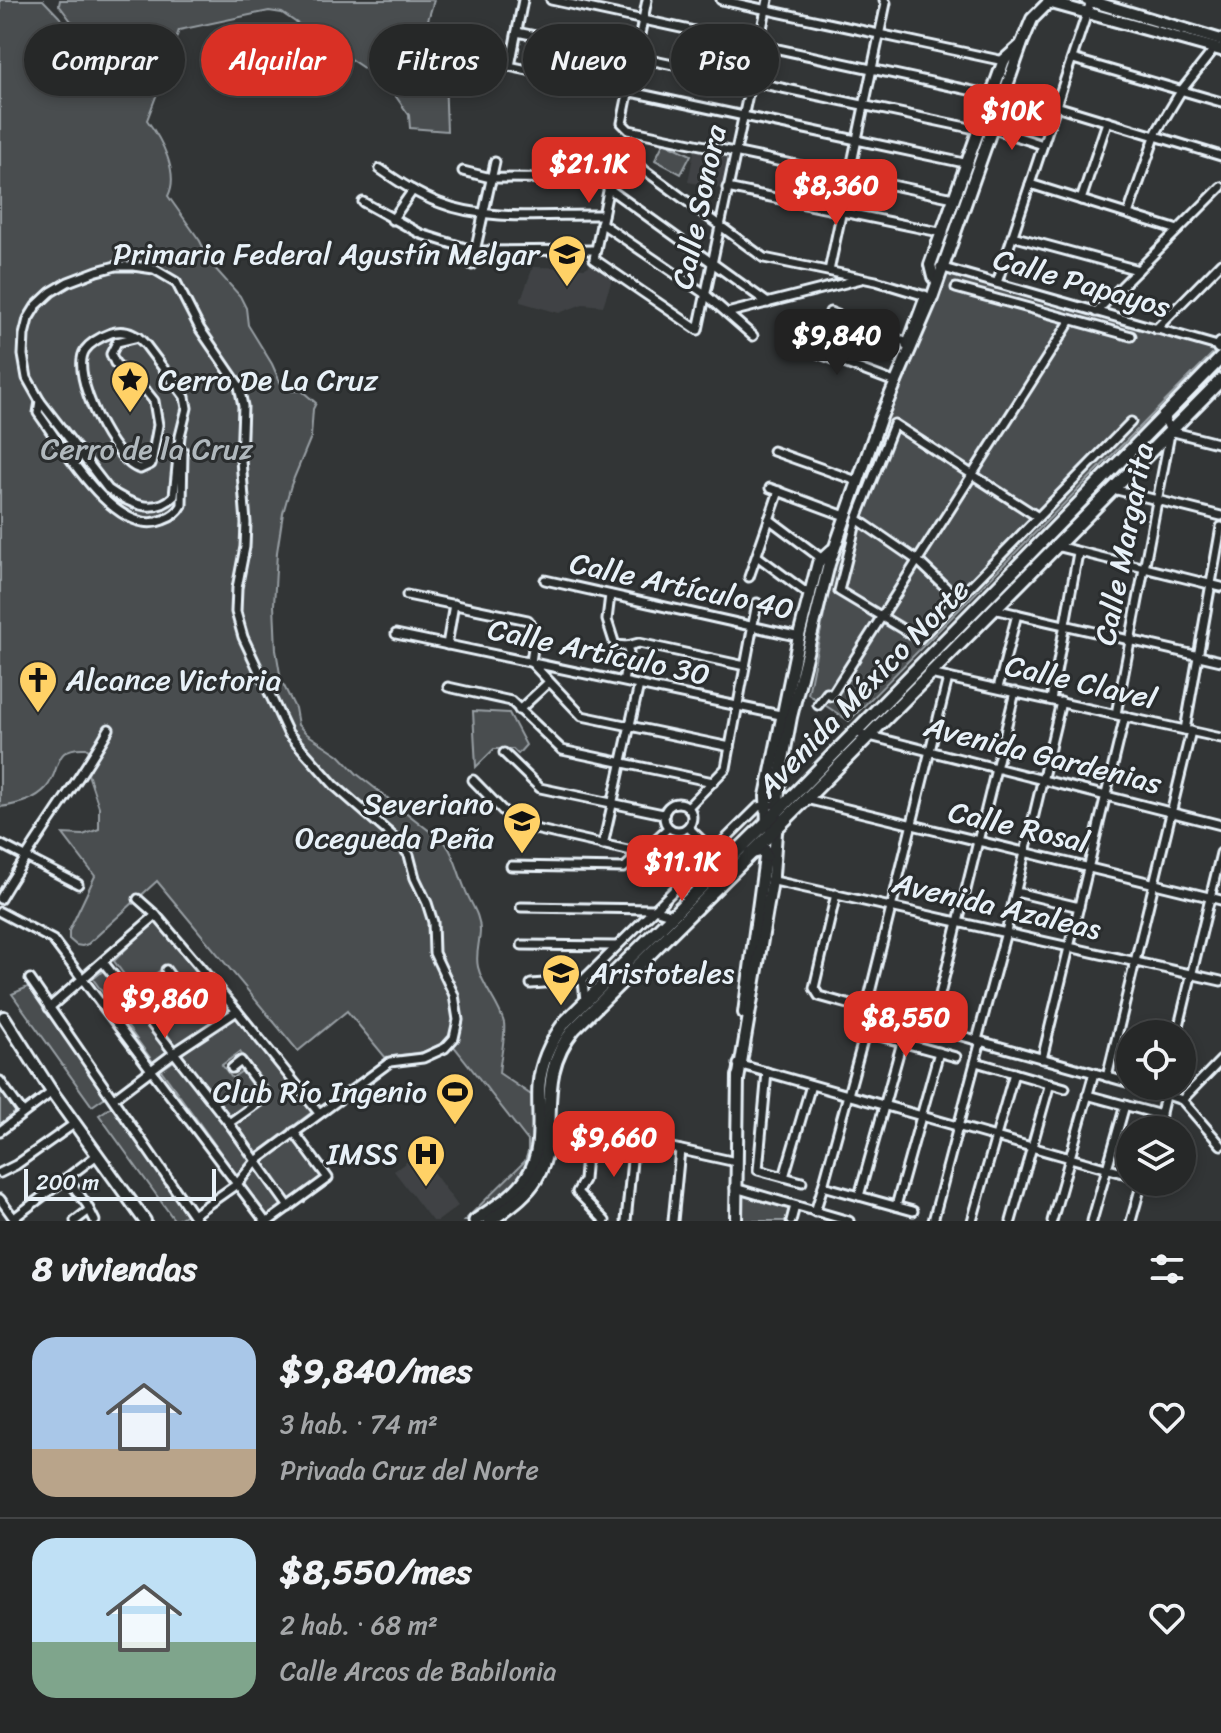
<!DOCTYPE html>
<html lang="es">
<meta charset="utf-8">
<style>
body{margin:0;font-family:Sriracha,sans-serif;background:#2e3030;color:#f1f3f6;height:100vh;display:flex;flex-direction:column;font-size:30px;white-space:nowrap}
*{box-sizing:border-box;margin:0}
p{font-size:26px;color:#a4a6a8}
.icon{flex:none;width:44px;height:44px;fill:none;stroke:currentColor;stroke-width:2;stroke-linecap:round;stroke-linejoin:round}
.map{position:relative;height:1221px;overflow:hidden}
.side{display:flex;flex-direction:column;background:#262828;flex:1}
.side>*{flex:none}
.hud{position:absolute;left:24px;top:24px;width:800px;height:72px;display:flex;gap:16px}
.controls{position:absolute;left:1116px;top:1020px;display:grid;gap:16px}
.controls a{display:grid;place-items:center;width:80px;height:80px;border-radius:50%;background:#262828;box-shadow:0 4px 12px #0003,0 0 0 2px #424445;font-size:40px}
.scale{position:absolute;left:24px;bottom:20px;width:192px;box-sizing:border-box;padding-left:8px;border:4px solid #e8f1f8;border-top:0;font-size:22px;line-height:28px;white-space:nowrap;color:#e8f1f8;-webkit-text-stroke:6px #2a2d2e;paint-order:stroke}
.price{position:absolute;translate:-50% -68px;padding:0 18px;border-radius:16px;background:#d93025;color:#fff;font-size:26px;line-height:52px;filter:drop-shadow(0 2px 4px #0008)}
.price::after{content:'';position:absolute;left:50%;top:48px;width:24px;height:18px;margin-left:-12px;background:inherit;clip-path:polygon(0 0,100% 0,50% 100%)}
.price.on{background:#222;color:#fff}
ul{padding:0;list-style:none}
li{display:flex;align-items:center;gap:24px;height:200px;padding:0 32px}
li+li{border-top:2px solid #424445}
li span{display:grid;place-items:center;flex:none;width:224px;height:160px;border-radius:24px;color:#555}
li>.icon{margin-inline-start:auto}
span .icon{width:96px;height:96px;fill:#fffc;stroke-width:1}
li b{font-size:34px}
h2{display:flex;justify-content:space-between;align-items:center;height:96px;padding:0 32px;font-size:34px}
.tag{padding:0 28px;border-radius:36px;background:#262828;box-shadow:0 4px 12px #0003,0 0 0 2px #424445;font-size:28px;line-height:72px}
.tag.on{background:#d93025;color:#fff}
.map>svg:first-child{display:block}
.built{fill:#3f4244}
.green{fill:#494d4f;stroke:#989fa4;stroke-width:2}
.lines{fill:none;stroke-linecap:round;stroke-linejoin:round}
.street-casing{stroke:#e8f1f8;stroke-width:13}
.secondary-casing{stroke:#e8f1f8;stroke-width:16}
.primary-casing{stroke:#e8f1f8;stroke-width:17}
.street{stroke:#2a2d2e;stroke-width:7}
.secondary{stroke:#2a2d2e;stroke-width:10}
.primary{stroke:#2a2d2e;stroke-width:11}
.labels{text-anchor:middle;stroke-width:6;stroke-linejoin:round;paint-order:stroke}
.street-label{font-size:30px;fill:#e8f1f8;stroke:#2a2d2e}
.poi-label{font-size:30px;fill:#e8f1f8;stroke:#2a2d2e;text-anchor:end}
.park-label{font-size:30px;fill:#b0b8bd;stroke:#2a2d2e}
</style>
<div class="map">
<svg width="1221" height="1221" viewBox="0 0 1221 1221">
<rect width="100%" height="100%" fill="#323536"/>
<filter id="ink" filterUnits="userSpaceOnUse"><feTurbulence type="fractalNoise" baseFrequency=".0125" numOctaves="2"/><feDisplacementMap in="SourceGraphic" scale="16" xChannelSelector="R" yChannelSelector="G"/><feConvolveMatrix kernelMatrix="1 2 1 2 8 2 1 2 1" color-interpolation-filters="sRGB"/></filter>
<g filter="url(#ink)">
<g class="built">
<path d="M 695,146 L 737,154 L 730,190 L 688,182 Z"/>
<path d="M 595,262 L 614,274 L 603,306 L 583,304 L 559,313 L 520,302 L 533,267 L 585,268 Z"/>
<path d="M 419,1153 L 458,1206 L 438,1221 L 432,1221 L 394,1171 Z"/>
</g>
<g class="green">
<path d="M 0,0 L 43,0 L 65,23 L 81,33 L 115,51 L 166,70 L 147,120 C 161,139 180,173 168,196 L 200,241 L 212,265 L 240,296 L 246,308 L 248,325 L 272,364 L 284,391 L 302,391 L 316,403 L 313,409 L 311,437 L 291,485 L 283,513 L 277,552 L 274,605 L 276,650 L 281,680 L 295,708 L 298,725 L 307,734 L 339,755 L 357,774 L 446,844 C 456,858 458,873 465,889 C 470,903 480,914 480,930 C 480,943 475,954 478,967 C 483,988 499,1003 504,1023 C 506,1035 500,1059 499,1073 L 540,1101 L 532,1160 L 514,1187 L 468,1221 L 464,1221 L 525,1161 L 528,1152 L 528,1141 L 449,1040 L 423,1052 L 385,1057 L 347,1011 L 298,1051 L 157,881 L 88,944 L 82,946 L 76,945 L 69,939 L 69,931 L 95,876 L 63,834 L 83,835 L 99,829 L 99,807 L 88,774 L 97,757 L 86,748 C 51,746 62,770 46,788 C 34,801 16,805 0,807 Z"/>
<path d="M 60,0 L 434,0 L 425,30 L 442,34 L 433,74 L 445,77 L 447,131 L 410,128 L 409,115 L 387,84 L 282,13 L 269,11 L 179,30 L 169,59 L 116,43 L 108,36 L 71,21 L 59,5 Z"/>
<path d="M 664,142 L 691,155 L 681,174 L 655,160 Z"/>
<path d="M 946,274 L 1216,350 L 849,721 L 808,694 L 837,550 L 884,422 Z"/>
<path d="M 473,711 L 509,713 L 526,745 L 518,754 L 513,749 L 494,749 L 476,767 Z"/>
<path d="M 156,919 L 232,1010 L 177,1048 L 155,1017 L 187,994 L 167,966 L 151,977 L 160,990 L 172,983 L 178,992 L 151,1011 L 114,961 Z"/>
<path d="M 109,966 L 171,1052 L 154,1063 L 93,979 Z"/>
<path d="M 30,986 L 108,1095 L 92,1106 L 12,994 Z"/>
<path d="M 237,1015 L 312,1112 L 256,1154 L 235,1125 L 273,1096 L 240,1052 L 222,1065 L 232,1078 L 245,1069 L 263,1095 L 229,1118 L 182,1054 Z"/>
<path d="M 177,1059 L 251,1160 L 239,1178 L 161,1070 Z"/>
<path d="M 0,1090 L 18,1114 L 0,1127 Z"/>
<path d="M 114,1105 L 189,1213 L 175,1221 L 99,1115 Z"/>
<path d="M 293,1137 L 323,1178 L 289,1202 L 262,1162 Z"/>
<path d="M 256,1166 L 283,1206 L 267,1217 L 245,1185 Z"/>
<path d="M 742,1195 L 791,1207 L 787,1221 L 743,1221 Z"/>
</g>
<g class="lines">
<defs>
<g id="street">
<path d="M 551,0 L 1001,97"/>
<path d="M 647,0 L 622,123 L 629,130 L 954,198"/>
<path d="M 721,0 L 1004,61"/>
<path d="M 768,0 L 698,330 L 594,259 L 615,157 L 618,155 L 624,155 L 764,258 L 876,281 L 932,298"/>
<path d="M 517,32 L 980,130"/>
<path d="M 443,52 L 969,164"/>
<path d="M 1073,59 L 1221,102"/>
<path d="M 510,66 L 523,0"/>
<path d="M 1056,106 L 1221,156"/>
<path d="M 991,128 L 1043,145"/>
<path d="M 380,169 C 399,182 418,195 440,203 C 488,222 552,214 603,215"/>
<path d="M 463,171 L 491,178 L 610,179"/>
<path d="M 1030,184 L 1178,230"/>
<path d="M 608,188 L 768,303"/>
<path d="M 727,188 L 944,233"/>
<path d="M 1081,200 L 1107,122"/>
<path d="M 363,202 L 421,234 L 475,251 L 596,250"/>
<path d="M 1128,214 L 1157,131 L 1181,91 L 1215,48"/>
<path d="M 392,220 L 413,190"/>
<path d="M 601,223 L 705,294 L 753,336"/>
<path d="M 1012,236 L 1138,270"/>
<path d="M 472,265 L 495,162"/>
<path d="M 940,267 L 1221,347"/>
<path d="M 829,271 L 886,3 L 884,0"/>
<path d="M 997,283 L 1091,1"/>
<path d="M 956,288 L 1131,336"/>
<path d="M 830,312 L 910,344"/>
<path d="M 1096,312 L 1221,187"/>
<path d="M 727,313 L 861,279"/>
<path d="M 1156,329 L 1221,263"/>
<path d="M 138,337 L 117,342 L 111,354 L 115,363 L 146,391 L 154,401 L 158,425 L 151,464 L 140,469 C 114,463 69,374 85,350 C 91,342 103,336 111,333 C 125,329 136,334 145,344 L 185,397 L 187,408 L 180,436 L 174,496 C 154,516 128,503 108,489 L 40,401 L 27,378 L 23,355 L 24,335 L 28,319 L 36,306 L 51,292 L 68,282 L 97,271 L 116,266 L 133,266 L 154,269 L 176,282 L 200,329 L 239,386 L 243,406 L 241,460 L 246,523 L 245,547 L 237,588 L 236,612 L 243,637 L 288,733 L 335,786 L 397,840 L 409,855 L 415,878 L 427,903 L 433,922 L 434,953 L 454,995 L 458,1020 L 454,1038 L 445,1048 L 423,1058 L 390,1062 L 256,1161 L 237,1184 L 193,1215"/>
<path d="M 788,342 L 897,383"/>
<path d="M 906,346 L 925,295"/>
<path d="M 40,401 L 38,413 C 61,444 116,540 163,520 C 172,517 178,513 182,505 L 183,451"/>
<path d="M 1163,415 L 1170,431 L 1221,444"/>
<path d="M 773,451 L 857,481"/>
<path d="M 770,488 L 845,516"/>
<path d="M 1113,489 L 1221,516"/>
<path d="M 1038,517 L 894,424 L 857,519 L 839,591 L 919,639 C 990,567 1060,494 1131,422"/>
<path d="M 769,519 L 825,561"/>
<path d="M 857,519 L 918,561 L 958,599"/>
<path d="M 1056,546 L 1221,587"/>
<path d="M 757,556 L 811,596"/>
<path d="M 749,577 L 779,491"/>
<path d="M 545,580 L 800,637"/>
<path d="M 407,595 L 528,620 C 536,632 533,649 531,662 L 582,716 L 730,747"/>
<path d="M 610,595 L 607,620 L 615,645 L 627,646 L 629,653 L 623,681"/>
<path d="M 994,609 L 1221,661"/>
<path d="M 396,634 L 785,716"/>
<path d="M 447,645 L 454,604"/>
<path d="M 627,646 L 639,643 L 745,666"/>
<path d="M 930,674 L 1221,738"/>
<path d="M 448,687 L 511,701 L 562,750 L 713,782"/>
<path d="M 998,688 L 1017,614"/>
<path d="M 1051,700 L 1078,553"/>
<path d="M 818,705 L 827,693 L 831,696 L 1071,320"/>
<path d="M 519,710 L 549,682"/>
<path d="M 1116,714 L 1170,434"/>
<path d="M 1185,730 L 1221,527"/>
<path d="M 854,732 L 1221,825"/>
<path d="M 504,753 L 540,788 L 663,814"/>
<path d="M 473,780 L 517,825 L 641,853"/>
<path d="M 806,799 L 1221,900"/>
<circle cx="678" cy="817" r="14"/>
<path d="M 688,807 L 726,768 L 757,603"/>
<path d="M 688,827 L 727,865"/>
<path d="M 0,844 L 78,884"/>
<path d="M 603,845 L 639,685"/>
<path d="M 511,866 L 624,868 L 668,828"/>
<path d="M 770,880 L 1221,981"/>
<path d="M 1016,892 L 1079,907"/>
<path d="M 836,894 L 814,988 L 819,996 L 1130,1083"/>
<path d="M 0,899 C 34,841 75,787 109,729"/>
<path d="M 138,899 L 156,915 L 237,1011 L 319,1113"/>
<path d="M 521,907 L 654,909 L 673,915"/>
<path d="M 0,912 L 53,940 L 265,1221"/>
<path d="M 522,945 L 616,946"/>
<path d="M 103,962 L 229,1123 L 289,1207"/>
<path d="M 30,979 L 197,1221"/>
<path d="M 531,984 L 583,980"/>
<path d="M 585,1001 L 583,980 L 758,807 L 777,804"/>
<path d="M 49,1008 L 156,915"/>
<path d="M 147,1017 L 183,993 L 166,970"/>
<path d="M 932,1027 L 1015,692"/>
<path d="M 865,1032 L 956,1057"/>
<path d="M 1177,1034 L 1221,853"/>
<path d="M 1042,1059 L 1125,716"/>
<path d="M 976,1062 L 1065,1088"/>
<path d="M 738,1064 L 1130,1175"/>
<path d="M 767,1072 L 758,1170 L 784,1177 L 811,1085"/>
<path d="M 1107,1077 L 1191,731"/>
<path d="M 0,1081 L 23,1113"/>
<path d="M 1141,1086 L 1182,1100 L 1221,1145"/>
<path d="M 1087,1095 L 1161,1115"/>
<path d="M 114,1098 L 175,1052 L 237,1011"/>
<path d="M 1182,1100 L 1221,1060"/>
<path d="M 229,1123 L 267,1096 L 241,1061 L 232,1068"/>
<path d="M 572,1126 L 736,1162"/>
<path d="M 588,1129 L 584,1180 L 577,1192 L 605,1221"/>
<path d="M 1157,1130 L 1165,1096 L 1162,1092 L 1164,1086"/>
<path d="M 0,1131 L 52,1092"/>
<path d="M 0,1173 L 16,1165 L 74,1124"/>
<path d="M 784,1177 L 802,1182"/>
<path d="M 67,1178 L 87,1205 L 95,1221"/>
<path d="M 1155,1182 L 1169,1186"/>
<path d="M 735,1188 L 849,1221"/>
<path d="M 859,1196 L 902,1042"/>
<path d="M 0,1199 L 15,1220"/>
<path d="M 896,1206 L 939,1052"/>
<path d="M 913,1211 L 823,1186 L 871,1011 L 867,1005 L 948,678"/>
<path d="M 815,1212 L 823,1186"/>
<path d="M 14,1218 L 97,1155"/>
<path d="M 75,1221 L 88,1211"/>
<path d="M 269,1221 L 328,1178 L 294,1132"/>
<path d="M 626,1221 L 634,1140"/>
<path d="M 673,1221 L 680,1150"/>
<path d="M 791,1221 L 795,1206"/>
<path d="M 933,1221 L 980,1044 L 977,1040 L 1006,932 L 1061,702"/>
<path d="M 972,1221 L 1014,1073"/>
<path d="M 1011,1221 L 1050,1083"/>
<path d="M 1052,1221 L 1094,1073"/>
<path d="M 1092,1221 L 1125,1105"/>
<path d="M 1131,1221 L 1142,1182"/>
</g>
<g id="secondary">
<path d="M 1087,0 L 1221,40"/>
<path d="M 1048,2 L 1221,50"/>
<path d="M 937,281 L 933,277 L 930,265 L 1004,60 L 1021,45"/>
<path d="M 767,826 L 766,796 L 799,636 L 818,563 L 832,550"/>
<path d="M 744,1013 L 766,850"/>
<path d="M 4,1017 L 52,1092 L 145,1221"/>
<path d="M 738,1080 L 773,875 L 780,776 L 791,717 L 829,564 L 880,419 L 932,298 L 1022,43 L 1032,19 L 1051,0"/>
<path d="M 736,1221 L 738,1076"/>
</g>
<g id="primary">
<path d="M 1219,347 L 1221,344"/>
<path d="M 750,853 L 763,850 L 766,856"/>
<path d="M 475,1221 C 493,1208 515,1196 527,1177 C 545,1150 537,1115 539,1085 C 541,1061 551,1041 565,1022 L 776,813 L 1221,358"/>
<path d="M 490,1221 C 507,1208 525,1197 536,1179 C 564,1132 531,1082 574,1029 L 806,799 L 1221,380"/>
</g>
</defs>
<use href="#street" class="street-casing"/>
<use href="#secondary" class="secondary-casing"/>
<use href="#primary" class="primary-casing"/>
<use href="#street" class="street"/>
<use href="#secondary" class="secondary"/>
<use href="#primary" class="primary"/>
</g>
</g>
<defs>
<symbol id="school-pin" viewBox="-11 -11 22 30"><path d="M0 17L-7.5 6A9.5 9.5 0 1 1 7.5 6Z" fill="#ffd166" stroke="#2a2d2e"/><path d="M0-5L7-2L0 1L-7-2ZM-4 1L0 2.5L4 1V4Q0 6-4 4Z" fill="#111"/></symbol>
<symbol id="sight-pin" viewBox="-11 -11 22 30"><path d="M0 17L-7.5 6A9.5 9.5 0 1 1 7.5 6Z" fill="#ffd166" stroke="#2a2d2e"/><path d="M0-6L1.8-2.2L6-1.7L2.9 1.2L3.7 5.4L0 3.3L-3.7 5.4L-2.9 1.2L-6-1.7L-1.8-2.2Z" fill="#111"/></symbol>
<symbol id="church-pin" viewBox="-11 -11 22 30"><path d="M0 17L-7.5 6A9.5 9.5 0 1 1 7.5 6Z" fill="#ffd166" stroke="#2a2d2e"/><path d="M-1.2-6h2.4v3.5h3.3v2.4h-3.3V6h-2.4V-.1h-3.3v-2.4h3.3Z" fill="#111"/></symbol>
<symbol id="stadium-pin" viewBox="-11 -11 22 30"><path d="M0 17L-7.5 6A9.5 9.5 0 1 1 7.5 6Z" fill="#ffd166" stroke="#2a2d2e"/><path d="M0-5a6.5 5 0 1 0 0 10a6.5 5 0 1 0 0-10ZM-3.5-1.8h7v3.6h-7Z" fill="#111"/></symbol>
<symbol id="hospital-pin" viewBox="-11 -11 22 30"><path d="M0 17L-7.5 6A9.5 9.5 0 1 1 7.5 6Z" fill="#ffd166" stroke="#2a2d2e"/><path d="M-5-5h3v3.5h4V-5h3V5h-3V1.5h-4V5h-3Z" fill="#111"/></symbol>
</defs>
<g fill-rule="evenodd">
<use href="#school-pin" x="545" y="232" width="44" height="60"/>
<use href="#sight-pin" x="108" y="358" width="44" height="60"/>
<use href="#church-pin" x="16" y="658" width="44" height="60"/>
<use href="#school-pin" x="500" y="799" width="44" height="60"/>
<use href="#school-pin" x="539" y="951" width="44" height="60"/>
<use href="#stadium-pin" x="433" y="1070" width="44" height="60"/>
<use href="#hospital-pin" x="404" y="1132" width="44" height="60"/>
</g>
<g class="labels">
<g class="street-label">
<text transform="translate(699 207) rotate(-78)" y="10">Calle Sonora</text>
<text transform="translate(1082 283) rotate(16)" y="10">Calle Papayos</text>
<text transform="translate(1124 544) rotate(-79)" y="10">Calle Margarita</text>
<text transform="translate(682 586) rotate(12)" y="10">Calle Artículo 40</text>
<text transform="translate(599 652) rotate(12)" y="10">Calle Artículo 30</text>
<text transform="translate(1081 682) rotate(13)" y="10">Calle Clavel</text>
<text transform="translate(863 688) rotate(-46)" y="10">Avenida México Norte</text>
<text transform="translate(1043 755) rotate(14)" y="10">Avenida Gardenias</text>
<text transform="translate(1019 827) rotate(13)" y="10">Calle Rosal</text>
<text transform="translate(997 906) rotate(13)" y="10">Avenida Azaleas</text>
</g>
<g class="poi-label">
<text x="539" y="264">Primaria Federal Agustín Melgar</text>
<text x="158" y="390" text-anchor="start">Cerro De La Cruz</text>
<text x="66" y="690" text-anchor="start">Alcance Victoria</text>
<text x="494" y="814">Severiano<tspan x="494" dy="34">Ocegueda Peña</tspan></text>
<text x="589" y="983" text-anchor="start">Aristoteles</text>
<text x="427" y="1102">Club Río Ingenio</text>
<text x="398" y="1164">IMSS</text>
</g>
<g class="park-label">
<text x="147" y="459">Cerro de la Cruz</text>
</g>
</g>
</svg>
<div class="controls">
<a><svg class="icon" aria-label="locate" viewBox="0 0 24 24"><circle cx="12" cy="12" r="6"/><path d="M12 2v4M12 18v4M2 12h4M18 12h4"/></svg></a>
<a><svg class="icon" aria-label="layers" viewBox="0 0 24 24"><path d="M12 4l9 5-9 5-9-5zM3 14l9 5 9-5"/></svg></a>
</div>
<div class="scale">200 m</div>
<b class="price" style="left:1012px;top:152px">$10K</b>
<b class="price" style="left:589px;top:205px">$21.1K</b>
<b class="price" style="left:836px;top:227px">$8,360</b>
<b class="price on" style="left:837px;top:377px">$9,840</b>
<b class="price" style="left:682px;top:903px">$11.1K</b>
<b class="price" style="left:165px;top:1040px">$9,860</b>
<b class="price" style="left:906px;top:1059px">$8,550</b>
<b class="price" style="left:614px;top:1179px">$9,660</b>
<div class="hud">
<a class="tag">Comprar</a>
<a class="tag on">Alquilar</a>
<a class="tag">Filtros</a>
<a class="tag">Nuevo</a>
<a class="tag">Piso</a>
</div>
</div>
<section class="side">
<h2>8 viviendas<svg class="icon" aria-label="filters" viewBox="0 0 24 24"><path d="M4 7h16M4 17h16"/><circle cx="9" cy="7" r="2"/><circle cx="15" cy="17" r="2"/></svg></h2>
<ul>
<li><span style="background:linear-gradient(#a9c7e8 70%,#b9a48a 0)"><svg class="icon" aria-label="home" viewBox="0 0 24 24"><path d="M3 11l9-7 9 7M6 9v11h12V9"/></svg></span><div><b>$9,840/mes</b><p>3 hab. · 74 m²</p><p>Privada Cruz del Norte</p></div><svg class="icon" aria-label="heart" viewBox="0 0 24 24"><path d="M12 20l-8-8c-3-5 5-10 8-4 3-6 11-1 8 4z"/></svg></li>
<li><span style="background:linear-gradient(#bfe0f5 65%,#7fa58c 0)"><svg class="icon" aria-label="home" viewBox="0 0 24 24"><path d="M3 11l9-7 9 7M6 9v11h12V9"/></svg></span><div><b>$8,550/mes</b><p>2 hab. · 68 m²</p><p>Calle Arcos de Babilonia</p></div><svg class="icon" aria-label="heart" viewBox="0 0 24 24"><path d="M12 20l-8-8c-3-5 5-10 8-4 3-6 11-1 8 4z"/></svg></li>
</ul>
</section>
